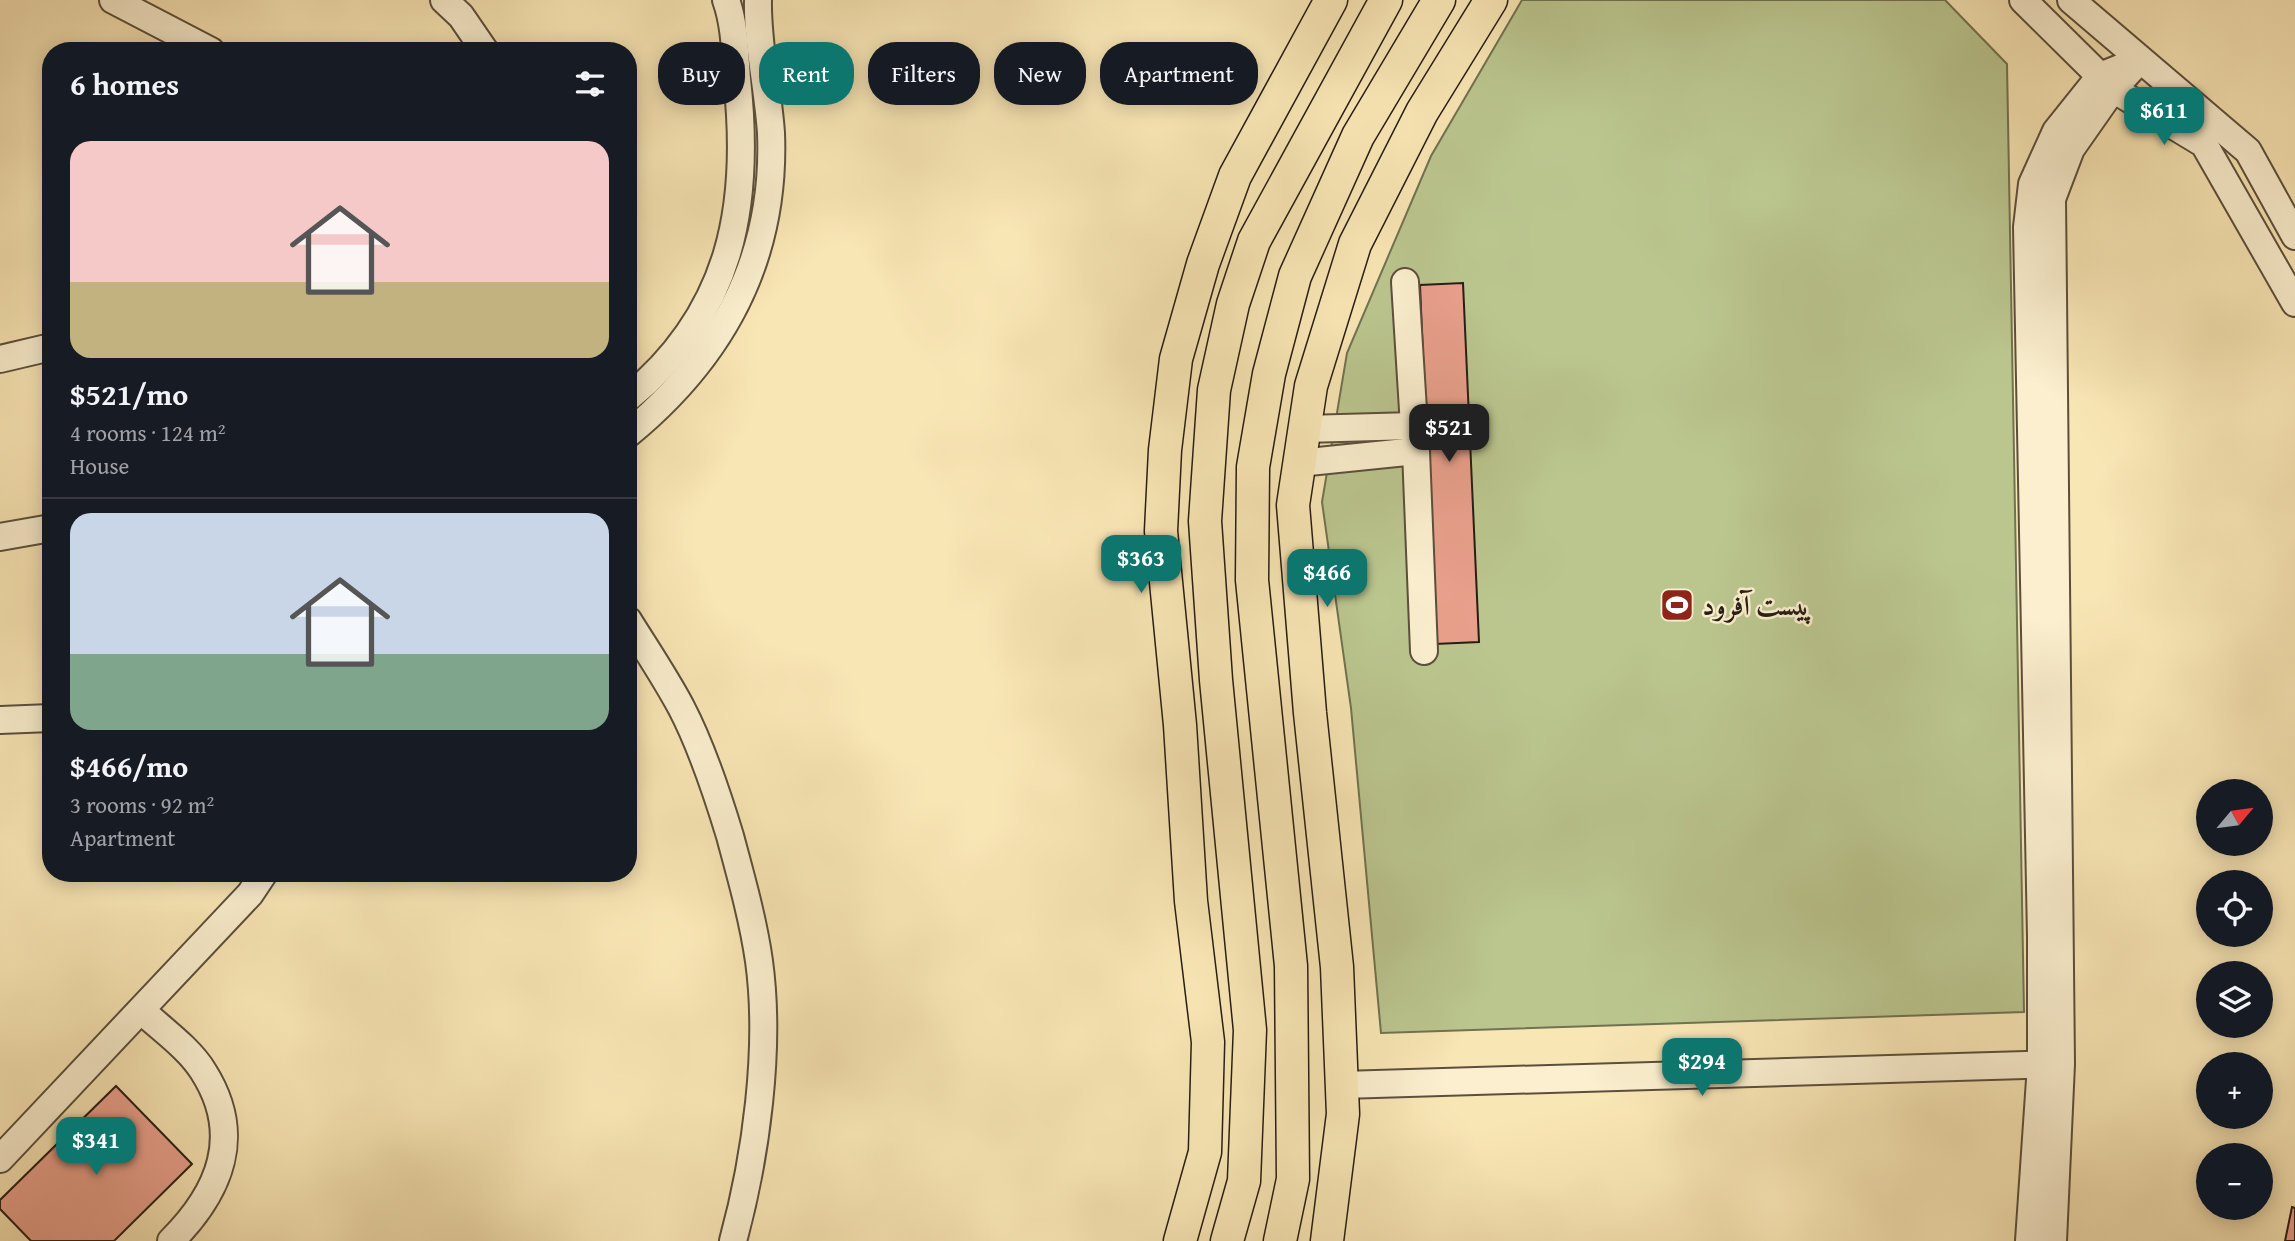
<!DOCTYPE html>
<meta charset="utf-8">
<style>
body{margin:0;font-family:"Gentium Book Plus",Amiri,serif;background:#242831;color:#f1f3f6;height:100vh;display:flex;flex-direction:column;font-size:26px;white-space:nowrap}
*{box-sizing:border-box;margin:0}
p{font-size:23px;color:#9ea1a6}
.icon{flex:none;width:38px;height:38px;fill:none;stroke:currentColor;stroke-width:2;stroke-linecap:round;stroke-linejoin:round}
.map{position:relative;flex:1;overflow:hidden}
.panel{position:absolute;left:42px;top:42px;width:595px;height:840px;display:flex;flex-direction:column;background:#171b24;border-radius:28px;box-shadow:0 4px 18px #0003}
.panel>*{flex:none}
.hud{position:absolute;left:658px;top:42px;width:665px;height:63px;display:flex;gap:14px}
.needle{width:46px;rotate:61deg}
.tools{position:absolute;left:2196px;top:779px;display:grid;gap:14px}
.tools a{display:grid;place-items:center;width:77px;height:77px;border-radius:50%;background:#171b24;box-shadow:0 4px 18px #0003;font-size:35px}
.price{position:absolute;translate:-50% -60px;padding:0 16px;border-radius:14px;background:#0f766e;color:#fff;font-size:23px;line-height:46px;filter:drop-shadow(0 2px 4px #0008)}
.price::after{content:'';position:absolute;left:50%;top:42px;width:21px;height:16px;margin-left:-10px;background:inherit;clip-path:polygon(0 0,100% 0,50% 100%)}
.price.selected{background:#222;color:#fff}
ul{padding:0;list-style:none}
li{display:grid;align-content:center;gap:14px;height:371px;padding:0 28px}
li+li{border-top:2px solid #363941}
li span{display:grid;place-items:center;height:217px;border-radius:21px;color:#555}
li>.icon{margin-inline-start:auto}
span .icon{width:126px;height:126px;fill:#fffc;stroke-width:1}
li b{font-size:30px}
h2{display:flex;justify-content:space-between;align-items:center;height:84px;padding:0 28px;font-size:30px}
.tag{padding:0 24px;border-radius:28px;background:#171b24;box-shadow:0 4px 18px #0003;font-size:24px;line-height:63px}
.tag.selected{background:#0f766e;color:#fff}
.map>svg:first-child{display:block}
.green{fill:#bbc68f;stroke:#707251;stroke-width:2}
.building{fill:#e9a08c;stroke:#261d13;stroke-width:2}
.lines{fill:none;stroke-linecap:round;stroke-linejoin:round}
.minor-casing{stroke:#5b4f3c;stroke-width:30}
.major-casing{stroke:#261d13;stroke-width:35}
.minor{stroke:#fbefcf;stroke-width:26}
.major{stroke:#f9e6b5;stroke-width:32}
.labels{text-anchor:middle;stroke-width:5;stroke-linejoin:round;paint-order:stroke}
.poi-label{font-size:28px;font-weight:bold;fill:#261d13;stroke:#fbefcf;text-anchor:start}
</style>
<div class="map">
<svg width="2295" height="1241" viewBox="0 0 2295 1241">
<rect width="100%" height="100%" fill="#f9e6b5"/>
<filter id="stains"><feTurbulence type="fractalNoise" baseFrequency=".00286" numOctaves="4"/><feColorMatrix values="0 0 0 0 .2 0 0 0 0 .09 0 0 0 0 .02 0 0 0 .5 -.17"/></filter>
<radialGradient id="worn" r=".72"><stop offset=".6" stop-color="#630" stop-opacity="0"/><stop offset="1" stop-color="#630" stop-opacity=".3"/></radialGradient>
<path class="green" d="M 1522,0 L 1945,0 L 2007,64 L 2024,1012 L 1381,1033 L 1351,708 L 1322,502 L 1347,353 L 1431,156 Z"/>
<g class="building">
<path d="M 1463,283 L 1479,642 L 1435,644 L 1420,285 Z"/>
<path d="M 116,1086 L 192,1164 L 114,1241 L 31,1241 L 0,1209 L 0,1200 Z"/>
<path d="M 2292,1207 L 2295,1208 L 2295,1241 L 2285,1241 Z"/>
</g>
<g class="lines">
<defs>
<g id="minor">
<path d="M 113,0 L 211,51"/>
<path d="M 444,0 L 461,16 L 485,51"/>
<path d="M 2023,0 L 2113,89 L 2204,144 L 2295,303"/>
<path d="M 2071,0 L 2248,151 L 2295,236"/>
<path d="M 1405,282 L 1414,426"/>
<path d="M 0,359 L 51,347"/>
<path d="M 628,398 C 732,313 751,206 737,79 C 735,53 735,25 726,0"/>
<path d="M 1304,429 L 1414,426 L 1416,443"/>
<path d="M 628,434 C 723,356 776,258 771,133 C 768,89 757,44 758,0"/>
<path d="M 1299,463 L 1416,451 L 1424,651"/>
<path d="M 0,537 L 51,528"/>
<path d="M 628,620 C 646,649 665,677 681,707 C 702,747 717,793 730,836 C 741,877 753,919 759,961 C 771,1048 756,1157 733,1241"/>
<path d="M 0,720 L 51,718"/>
<path d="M 141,1010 C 160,1028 189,1048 203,1071 C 244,1135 220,1192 171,1241"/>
<path d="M 1342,1085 L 2057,1064"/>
<path d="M 0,1159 L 250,894 L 264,873"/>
<path d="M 2029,1241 L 2041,1065 L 2041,937 L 2027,227 L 2032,184 L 2056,131 L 2100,76 L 2140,60 L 2113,89 L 2071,149 L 2052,199 L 2061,1064 L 2053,1241"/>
</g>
<g id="major">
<path d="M 1180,1241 L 1205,1152 L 1208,1042 L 1191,901 L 1180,725 L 1161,531 L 1165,450 L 1176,359 L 1203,264 L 1235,176 L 1331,0"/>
<path d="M 1227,1241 L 1244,1181 L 1250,1030 L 1216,680 L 1205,521 L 1214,390 L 1233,304 L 1254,241 L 1386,0"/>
<path d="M 1280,1241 L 1293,1179 L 1291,966 L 1252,580 L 1253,467 L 1269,374 L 1295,276 L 1358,136 L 1439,0"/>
<path d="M 1327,1241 L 1343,1114 L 1337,967 L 1310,713 L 1293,505 L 1311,386 L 1355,244 L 1422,112 L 1491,0"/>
</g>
</defs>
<use href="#minor" class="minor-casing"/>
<use href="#major" class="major-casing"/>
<use href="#minor" class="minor"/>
<use href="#major" class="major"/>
</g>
<defs>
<symbol id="stadium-square" viewBox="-11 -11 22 22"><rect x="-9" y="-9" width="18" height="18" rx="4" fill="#8f2418" stroke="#fbefcf"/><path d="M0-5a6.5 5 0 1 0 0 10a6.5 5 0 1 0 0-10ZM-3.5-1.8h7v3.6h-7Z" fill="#fff"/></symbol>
</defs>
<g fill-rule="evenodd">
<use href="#stadium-square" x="1658" y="586" width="38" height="38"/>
</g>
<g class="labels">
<g class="poi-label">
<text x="1702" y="615">پیست آفرود</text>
</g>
</g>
<rect width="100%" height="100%" filter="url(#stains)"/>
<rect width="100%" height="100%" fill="url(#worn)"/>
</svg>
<div class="tools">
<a><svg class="needle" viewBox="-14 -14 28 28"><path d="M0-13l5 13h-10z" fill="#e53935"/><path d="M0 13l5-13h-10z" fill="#9ea1a6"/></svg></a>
<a><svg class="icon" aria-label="locate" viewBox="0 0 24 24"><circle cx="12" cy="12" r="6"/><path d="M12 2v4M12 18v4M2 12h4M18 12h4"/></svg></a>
<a><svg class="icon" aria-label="layers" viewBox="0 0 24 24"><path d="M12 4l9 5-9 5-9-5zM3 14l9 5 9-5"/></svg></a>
<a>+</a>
<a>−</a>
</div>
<b class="price" style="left:2164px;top:147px">$611</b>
<b class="price selected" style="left:1449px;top:464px">$521</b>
<b class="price" style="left:1141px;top:595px">$363</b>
<b class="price" style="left:1327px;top:609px">$466</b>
<b class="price" style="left:1702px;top:1098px">$294</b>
<b class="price" style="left:96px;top:1177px">$341</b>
<div class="hud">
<a class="tag">Buy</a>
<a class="tag selected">Rent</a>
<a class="tag">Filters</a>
<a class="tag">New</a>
<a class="tag">Apartment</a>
</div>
<section class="panel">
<h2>6 homes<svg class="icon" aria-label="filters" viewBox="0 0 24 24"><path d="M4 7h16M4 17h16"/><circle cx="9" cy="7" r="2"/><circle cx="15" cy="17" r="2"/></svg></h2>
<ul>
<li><span style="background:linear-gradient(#f6c9c9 65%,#c2b280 0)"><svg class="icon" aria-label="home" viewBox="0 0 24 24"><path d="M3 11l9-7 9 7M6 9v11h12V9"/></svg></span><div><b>$521/mo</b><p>4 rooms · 124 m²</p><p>House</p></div></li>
<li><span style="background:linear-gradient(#c9d6e8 65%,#7fa58c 0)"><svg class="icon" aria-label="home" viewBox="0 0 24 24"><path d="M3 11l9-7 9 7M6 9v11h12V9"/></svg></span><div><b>$466/mo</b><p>3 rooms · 92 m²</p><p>Apartment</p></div></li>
</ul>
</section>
</div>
